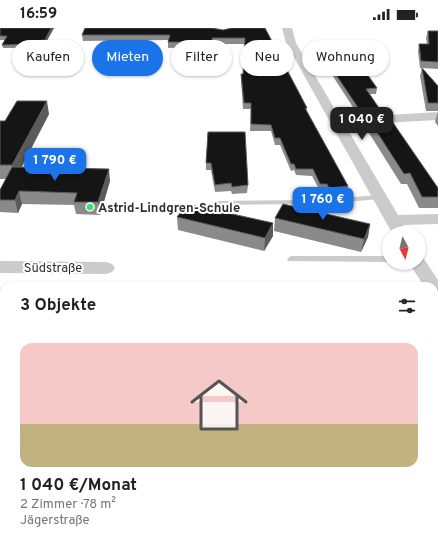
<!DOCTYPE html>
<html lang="de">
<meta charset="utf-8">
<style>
body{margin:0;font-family:Overpass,sans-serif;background:#f2f2f2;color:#222;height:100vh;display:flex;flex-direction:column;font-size:15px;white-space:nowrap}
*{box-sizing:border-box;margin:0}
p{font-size:13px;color:#767676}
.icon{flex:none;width:22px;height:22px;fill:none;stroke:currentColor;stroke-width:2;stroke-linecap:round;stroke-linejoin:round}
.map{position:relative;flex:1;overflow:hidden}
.panel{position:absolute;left:0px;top:254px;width:438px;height:268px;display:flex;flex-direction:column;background:#fff;border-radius:12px 12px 0 0;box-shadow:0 1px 3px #0004}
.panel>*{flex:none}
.banner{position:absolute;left:12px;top:12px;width:414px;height:36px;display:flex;gap:8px}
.needle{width:26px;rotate:173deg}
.controls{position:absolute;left:382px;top:198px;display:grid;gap:8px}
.controls a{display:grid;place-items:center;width:44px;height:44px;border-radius:50%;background:#fff;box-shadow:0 1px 3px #0004;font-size:20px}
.price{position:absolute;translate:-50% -34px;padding:0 9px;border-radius:8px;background:#1a73e8;color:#fff;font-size:13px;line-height:26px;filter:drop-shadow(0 1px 2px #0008)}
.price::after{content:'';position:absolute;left:50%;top:24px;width:12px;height:9px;margin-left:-6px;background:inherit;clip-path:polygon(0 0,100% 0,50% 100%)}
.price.current{background:#222;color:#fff}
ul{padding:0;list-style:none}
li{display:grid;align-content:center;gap:8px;height:212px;padding:0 20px}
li+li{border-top:1px solid #e0e0e0}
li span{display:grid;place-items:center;height:124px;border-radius:12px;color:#555}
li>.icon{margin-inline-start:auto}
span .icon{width:72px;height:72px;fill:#fffc;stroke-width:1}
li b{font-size:17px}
h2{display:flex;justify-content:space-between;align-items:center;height:48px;padding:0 20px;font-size:17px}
.tag{padding:0 14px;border-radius:18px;background:#fff;box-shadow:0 1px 3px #0004;font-size:14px;line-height:36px}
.tag.current{background:#1a73e8;color:#fff}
.status{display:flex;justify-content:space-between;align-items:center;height:28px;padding:0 20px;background:#fff;direction:ltr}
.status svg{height:11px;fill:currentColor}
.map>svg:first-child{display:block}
.green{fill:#dcddec}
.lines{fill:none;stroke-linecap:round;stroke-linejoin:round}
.service{fill:#cbcbcb;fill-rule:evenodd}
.minor{fill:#cbcbcb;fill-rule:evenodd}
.motorway{fill:#959595;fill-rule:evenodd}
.wall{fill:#8a8a8a}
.shaded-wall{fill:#5b5b5b}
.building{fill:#151515;stroke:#5b5b5b}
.poi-dot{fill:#32e474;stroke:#fff;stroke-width:1.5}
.labels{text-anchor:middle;stroke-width:4;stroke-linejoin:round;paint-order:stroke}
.poi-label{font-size:13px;font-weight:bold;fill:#2e2e2e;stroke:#fff;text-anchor:start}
.street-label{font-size:13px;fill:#2e2e2e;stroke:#fff}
</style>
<div class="status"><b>16:59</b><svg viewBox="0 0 49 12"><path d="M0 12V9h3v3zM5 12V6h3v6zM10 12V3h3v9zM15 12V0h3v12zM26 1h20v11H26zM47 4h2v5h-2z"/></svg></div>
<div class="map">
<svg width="438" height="522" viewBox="0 0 438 522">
<rect width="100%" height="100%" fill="#fff"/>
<path class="green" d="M 0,362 L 4,362 L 4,431 L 0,443 Z"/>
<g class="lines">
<g class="service">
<path d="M 379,167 L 383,169 L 382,171 L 316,176 L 216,177 L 212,175 L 216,173 L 316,172 Z"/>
<path d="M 291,228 L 389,228 L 389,234 L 288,233 L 287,231 Z"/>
</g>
<g class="minor">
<path d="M 282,0 L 292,0 L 296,15 L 340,90 L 438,84 L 438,92 L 345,97 L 398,187 L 438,186 L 438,196 L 403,197 L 408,205 L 392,205 L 286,15 Z"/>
<path d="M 419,230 L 424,231 L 438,252 L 438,263 L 434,264 L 434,258 L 424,258 L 409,235 L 419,235 Z"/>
<path d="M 0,233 L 106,234 L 112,236 L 115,240 L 112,244 L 106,246 L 0,245 Z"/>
<rect x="0" y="336" width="4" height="16"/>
<rect x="434" y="339" width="4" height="16"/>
<rect x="209" y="518" width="26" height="4"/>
</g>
<g class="motorway">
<rect x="0" y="268" width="4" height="16"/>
<rect x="434" y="275" width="4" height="16"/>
<path d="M 0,290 L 4,291 L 4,307 L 0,306 Z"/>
<rect x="434" y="297" width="4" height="18"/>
</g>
</g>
<g class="wall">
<path d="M 0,0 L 54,0 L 45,16 L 42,16 L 41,20 L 3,20 L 2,17 L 5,12 L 0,12 Z"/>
<path d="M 212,0 L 223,2 L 265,0 L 307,80 L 306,83 L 348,158 L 347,165 L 328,167 L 326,163 L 320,163 L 312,148 L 296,147 L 294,142 L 291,143 L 280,117 L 275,117 L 271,103 L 250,103 L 251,81 L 243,81 L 241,52 L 241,46 L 243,46 L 245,16 L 212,16 L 212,19 L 168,20 L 168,12 L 83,13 L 82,7 Z"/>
<path d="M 428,3 L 438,3 L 438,41 L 422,40 L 438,58 L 438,83 L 426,83 L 420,48 L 422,40 L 420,40 L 418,23 L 419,16 L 427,16 L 426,10 Z"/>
<path d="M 314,14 L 377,60 L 376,66 L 370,66 L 379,80 L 378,86 L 358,87 L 314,19 Z"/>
<path d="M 438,85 L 438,98 L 435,94 L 437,86 Z"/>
<path d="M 49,86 L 22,139 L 110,153 L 100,187 L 76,186 L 74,177 L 22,176 L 18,185 L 0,184 L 0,162 L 6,151 L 0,151 L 0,93 L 5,93 Z"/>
<path d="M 366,87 L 438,160 L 438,180 L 419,180 L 407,156 L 401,156 L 364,97 Z"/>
<path d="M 208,104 L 248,157 L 247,165 L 232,166 L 231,163 L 215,164 L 211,142 L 206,142 L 206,135 Z"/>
<path d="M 177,189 L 273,208 L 264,223 L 178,202 Z"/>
<path d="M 275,190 L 370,196 L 368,209 L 361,224 L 274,203 Z"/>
<path d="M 4,435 L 4,479 L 1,479 L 0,477 L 0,449 Z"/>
<path d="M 12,518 L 171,518 L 172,522 L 12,522 Z"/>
</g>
<g class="shaded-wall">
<path d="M 51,0 L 54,0 L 45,16 L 45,12 Z"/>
<path d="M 41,12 L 42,16 L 41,20 L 40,16 Z"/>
<path d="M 47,73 L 49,86 L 15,151 L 12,137 Z"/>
<path d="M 109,141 L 110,153 L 100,187 L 98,174 Z"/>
<path d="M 19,163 L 22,176 L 18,185 L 15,172 Z"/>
<path d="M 273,195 L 273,208 L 264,223 L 265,210 Z"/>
<path d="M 370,196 L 368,209 L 361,224 L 364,211 Z"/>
<path d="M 438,412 L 438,422 L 434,424 L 434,414 Z"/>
</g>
<g class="building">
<path d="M 0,0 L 51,0 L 45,12 L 41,12 L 40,16 L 2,17 L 7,8 L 0,8 Z"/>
<path d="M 85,0 L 212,0 L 223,2 L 232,0 L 265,0 L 307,80 L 305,80 L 348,158 L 329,160 L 327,156 L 320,156 L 313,141 L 296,141 L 294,136 L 291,136 L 280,110 L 275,110 L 271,97 L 251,96 L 251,75 L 244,75 L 241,46 L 243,46 L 245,10 L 212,10 L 212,14 L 168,14 L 170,7 L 82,7 Z"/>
<path d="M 428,3 L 438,3 L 438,34 L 421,33 L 419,16 L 429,16 Z"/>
<path d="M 341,13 L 342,15 L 345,15 L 377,60 L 366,61 L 379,80 L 359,81 L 314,14 Z"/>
<path d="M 422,40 L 438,58 L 438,75 L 428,75 Z"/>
<path d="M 17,73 L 47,73 L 12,137 L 0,137 L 0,93 L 5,93 Z"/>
<path d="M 387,86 L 438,160 L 438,169 L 422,169 L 410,145 L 404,146 L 366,87 Z"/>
<path d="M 208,104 L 245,104 L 248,157 L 232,159 L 231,155 L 215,157 L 211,135 L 206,135 Z"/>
<path d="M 12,139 L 109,141 L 98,174 L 74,174 L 77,165 L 19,163 L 15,172 L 0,172 L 0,162 Z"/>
<path d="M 187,176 L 273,195 L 265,210 L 177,189 Z"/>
<path d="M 283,176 L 370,196 L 364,211 L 275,190 Z"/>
<path d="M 438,368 L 438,412 L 434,414 L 434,370 Z"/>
<path d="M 4,435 L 4,466 L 0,466 L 0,449 Z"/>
<path d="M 12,518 L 163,518 L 134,522 L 12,522 Z"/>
<path d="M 305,518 L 313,518 L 315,522 L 286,522 Z"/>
</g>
<circle class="poi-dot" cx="90" cy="179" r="4"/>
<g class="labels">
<g class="poi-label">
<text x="98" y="184">Astrid-Lindgren-Schule</text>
</g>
<g class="street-label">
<text x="53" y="244">Südstraße</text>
</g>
</g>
</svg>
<div class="controls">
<a><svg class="needle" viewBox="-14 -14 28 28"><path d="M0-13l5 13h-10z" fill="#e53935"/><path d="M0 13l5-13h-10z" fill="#767676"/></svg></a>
</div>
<b class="price current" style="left:362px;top:113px">1 040 €</b>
<b class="price" style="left:55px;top:154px">1 790 €</b>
<b class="price" style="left:323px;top:193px">1 760 €</b>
<div class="banner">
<a class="tag">Kaufen</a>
<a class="tag current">Mieten</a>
<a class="tag">Filter</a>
<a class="tag">Neu</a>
<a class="tag">Wohnung</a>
</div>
<section class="panel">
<h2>3 Objekte<svg class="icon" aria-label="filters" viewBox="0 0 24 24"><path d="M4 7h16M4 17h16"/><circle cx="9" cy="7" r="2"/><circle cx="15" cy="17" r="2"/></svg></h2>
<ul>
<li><span style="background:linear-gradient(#f6c9c9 65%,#c2b280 0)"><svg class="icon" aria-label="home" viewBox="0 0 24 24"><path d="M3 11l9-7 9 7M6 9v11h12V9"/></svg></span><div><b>1 040 €/Monat</b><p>2 Zimmer · 78 m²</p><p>Jägerstraße</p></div></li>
</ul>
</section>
</div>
